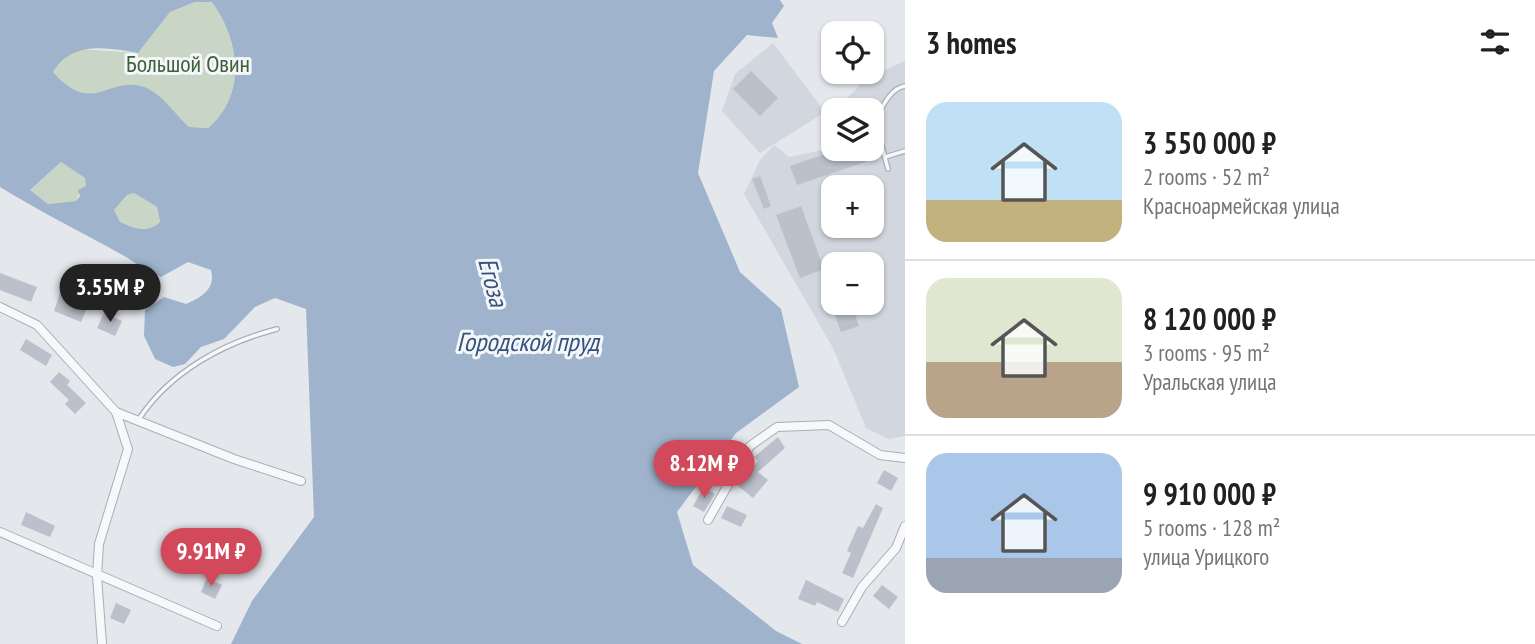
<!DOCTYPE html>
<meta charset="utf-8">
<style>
body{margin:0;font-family:"PT Sans Narrow",sans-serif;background:#f2f2f2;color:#202124;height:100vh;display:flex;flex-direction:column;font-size:26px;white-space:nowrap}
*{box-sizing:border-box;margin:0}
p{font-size:23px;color:#757577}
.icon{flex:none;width:38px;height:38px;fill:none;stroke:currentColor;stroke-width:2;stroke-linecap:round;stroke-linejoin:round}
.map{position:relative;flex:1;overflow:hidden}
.side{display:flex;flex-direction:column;background:#fff;width:630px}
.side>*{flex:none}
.buttons{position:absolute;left:821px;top:21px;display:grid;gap:14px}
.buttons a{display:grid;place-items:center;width:63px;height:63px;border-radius:14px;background:#fff;box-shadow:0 2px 5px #0004;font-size:35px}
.price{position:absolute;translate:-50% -60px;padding:0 16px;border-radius:24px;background:#d1495b;color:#fff;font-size:23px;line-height:46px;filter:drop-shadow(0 2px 4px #0008)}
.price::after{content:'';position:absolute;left:50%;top:42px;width:21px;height:16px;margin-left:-10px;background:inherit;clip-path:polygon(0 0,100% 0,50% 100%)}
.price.on{background:#222;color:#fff}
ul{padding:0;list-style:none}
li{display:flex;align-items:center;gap:21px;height:175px;padding:0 21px}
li+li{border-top:2px solid #e0e0e0}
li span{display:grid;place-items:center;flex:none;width:196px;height:140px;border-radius:21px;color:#555}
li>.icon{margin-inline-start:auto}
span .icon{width:84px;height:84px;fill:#fffc;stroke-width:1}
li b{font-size:30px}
h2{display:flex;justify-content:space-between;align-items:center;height:84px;padding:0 21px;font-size:30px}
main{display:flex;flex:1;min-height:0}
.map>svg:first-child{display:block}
.built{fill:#d2d6de;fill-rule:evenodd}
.green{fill:#c9d6c5}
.water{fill:#9fb4cc;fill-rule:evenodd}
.building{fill:#bbc0ca}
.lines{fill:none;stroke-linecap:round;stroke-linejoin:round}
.service-casing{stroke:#a9aeb7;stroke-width:6}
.minor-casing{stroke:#a9aeb7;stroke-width:10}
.service{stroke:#f7f8fa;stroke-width:3.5}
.minor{stroke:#f7f8fa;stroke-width:8}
.labels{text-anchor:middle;stroke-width:6;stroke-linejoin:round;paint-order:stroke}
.park-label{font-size:24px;fill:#3f6138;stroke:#f4f6f9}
.water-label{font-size:26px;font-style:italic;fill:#34527a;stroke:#f4f6f9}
</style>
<main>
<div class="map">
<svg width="905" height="644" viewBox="0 0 905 644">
<rect width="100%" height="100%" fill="#e4e7ec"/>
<g class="built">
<path d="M 773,43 L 825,112 L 760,153 L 722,111 L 735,74 Z"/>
<path d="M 905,61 L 905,436 L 889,439 L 866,428 L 833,348 L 744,194 L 760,160 L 774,145 L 789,157 L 833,148 L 872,149 L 872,110 L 850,110 L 845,101 L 865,79 ZM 833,187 L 872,187 L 872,226 L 833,226 ZM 833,264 L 872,264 L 872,303 L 833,303 Z"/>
</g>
<g class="green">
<path d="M 195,2 L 212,2 C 240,42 247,95 208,128 L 189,127 C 180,119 158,92 149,89 C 108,75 92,116 53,72 L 62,57 L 79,49 L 138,53 L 170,12 Z"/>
<path d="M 61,162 L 85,178 L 86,187 L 81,189 L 76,201 L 48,204 L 30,190 Z"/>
<path d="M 134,193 L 157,207 L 160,223 C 148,233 133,228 120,223 L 114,210 L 127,195 Z"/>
</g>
<path class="water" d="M 0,0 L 780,0 L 784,6 L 772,23 L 778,38 L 747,35 L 714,71 L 698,173 L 740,272 L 781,309 L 799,387 L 736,433 L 677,512 L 693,565 L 776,631 L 802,644 L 231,644 L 252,601 L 314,517 L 306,309 L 275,298 L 255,307 L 224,339 L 201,347 L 185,364 L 173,367 L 155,359 L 144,336 L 145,310 L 164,297 L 186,304 C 201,298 216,289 211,270 L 188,262 L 161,277 C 145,271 134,261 119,253 C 79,231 39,211 0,187 ZM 195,2 L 212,2 C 240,41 247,95 208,128 L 189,127 C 177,116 163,96 149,89 C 110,71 95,119 53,72 C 71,41 107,47 138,53 L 170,12 ZM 61,162 L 85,178 L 86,186 L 78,190 L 80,196 L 76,201 L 48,204 L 30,190 ZM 134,193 L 157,207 L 160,222 C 148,234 133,228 120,222 L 114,210 L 127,195 Z"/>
<g class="building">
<path d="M 751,71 L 778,98 L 760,116 L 733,89 Z"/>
<path d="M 840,149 L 867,149 L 871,160 L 797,185 L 790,166 Z"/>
<path d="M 760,176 L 771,206 L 764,209 L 752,179 Z"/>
<path d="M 801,206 L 824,269 L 800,278 L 776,215 Z"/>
<path d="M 0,273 L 37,287 L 31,302 L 0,290 Z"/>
<path d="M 62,287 L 70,290 L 66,302 L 86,310 L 81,322 L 54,311 Z"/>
<path d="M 837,303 L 851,303 L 859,326 L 841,332 L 831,305 Z"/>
<path d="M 104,313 L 122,321 L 115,336 L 97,328 Z"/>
<path d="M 26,339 L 52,355 L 46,366 L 20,350 Z"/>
<path d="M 59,372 L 70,381 L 67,385 L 86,403 L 75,414 L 65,404 L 69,400 L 50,382 Z"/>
<path d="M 778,437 L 785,448 L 758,472 L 768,480 L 753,498 L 738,486 L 758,461 L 754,457 Z"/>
<path d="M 884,470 L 898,478 L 891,491 L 877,483 Z"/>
<path d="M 704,487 L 715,494 L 704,512 L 693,506 Z"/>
<path d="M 876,504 L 883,508 L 853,578 L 842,573 L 851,553 L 847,551 L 858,526 L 863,528 Z"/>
<path d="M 727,506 L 747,515 L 741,527 L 721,518 Z"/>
<path d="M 26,512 L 55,526 L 50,537 L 21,525 Z"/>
<path d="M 207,578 L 222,585 L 215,599 L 201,592 Z"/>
<path d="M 806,580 L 844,599 L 838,612 L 817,602 L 815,606 L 798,599 Z"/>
<path d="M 882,585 L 898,597 L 889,609 L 873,596 Z"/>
<path d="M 116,603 L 131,610 L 124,624 L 110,618 Z"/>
</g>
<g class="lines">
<defs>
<g id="service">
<path d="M 885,157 L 905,151"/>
<path d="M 888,169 L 875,121 C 882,108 889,89 905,86"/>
<path d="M 139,419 C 170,372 223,343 277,329"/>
</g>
<g id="minor">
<path d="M 0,307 L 37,325 L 116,412 L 234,459 L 301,481"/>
<path d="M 708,520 L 750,446 L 777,427 L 829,425 L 880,455 L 905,458"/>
<path d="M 0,532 L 217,626"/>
<path d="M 842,622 L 862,587 L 896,548 L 905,526"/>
<path d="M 102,644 L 97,576 L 99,544 L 128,449 L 116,412"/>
</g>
</defs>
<use href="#service" class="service-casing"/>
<use href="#minor" class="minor-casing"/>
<use href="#service" class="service"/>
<use href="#minor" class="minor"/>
</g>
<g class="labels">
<g class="park-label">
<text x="188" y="72">Большой Овин</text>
</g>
<g class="water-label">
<text transform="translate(493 282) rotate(75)" y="9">Егоза</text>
<text x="528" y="351">Городской пруд</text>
</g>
</g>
</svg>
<div class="buttons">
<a><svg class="icon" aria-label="locate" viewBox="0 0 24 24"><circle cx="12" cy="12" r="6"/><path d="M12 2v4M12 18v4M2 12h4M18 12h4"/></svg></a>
<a><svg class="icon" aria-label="layers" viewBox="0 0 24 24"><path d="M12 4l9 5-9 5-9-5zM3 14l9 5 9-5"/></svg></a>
<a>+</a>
<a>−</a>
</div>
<b class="price on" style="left:110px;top:324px">3.55M ₽</b>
<b class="price" style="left:704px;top:500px">8.12M ₽</b>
<b class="price" style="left:211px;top:588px">9.91M ₽</b>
</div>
<section class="side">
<h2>3 homes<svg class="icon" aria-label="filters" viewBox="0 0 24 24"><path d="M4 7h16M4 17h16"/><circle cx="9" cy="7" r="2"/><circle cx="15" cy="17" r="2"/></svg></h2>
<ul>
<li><span style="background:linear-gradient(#bfe0f5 70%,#c2b280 0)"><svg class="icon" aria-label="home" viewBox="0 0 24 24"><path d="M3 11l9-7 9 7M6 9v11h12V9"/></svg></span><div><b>3 550 000 ₽</b><p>2 rooms · 52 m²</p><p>Красноармейская улица</p></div></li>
<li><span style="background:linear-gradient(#dfe7d0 60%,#b9a48a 0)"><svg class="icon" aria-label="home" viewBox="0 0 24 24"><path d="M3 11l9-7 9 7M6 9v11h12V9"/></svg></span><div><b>8 120 000 ₽</b><p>3 rooms · 95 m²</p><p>Уральская улица</p></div></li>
<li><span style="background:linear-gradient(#a9c7e8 75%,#9aa5b1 0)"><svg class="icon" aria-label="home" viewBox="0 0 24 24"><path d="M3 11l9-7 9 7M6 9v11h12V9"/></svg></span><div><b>9 910 000 ₽</b><p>5 rooms · 128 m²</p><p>улица Урицкого</p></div></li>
</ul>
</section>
</main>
